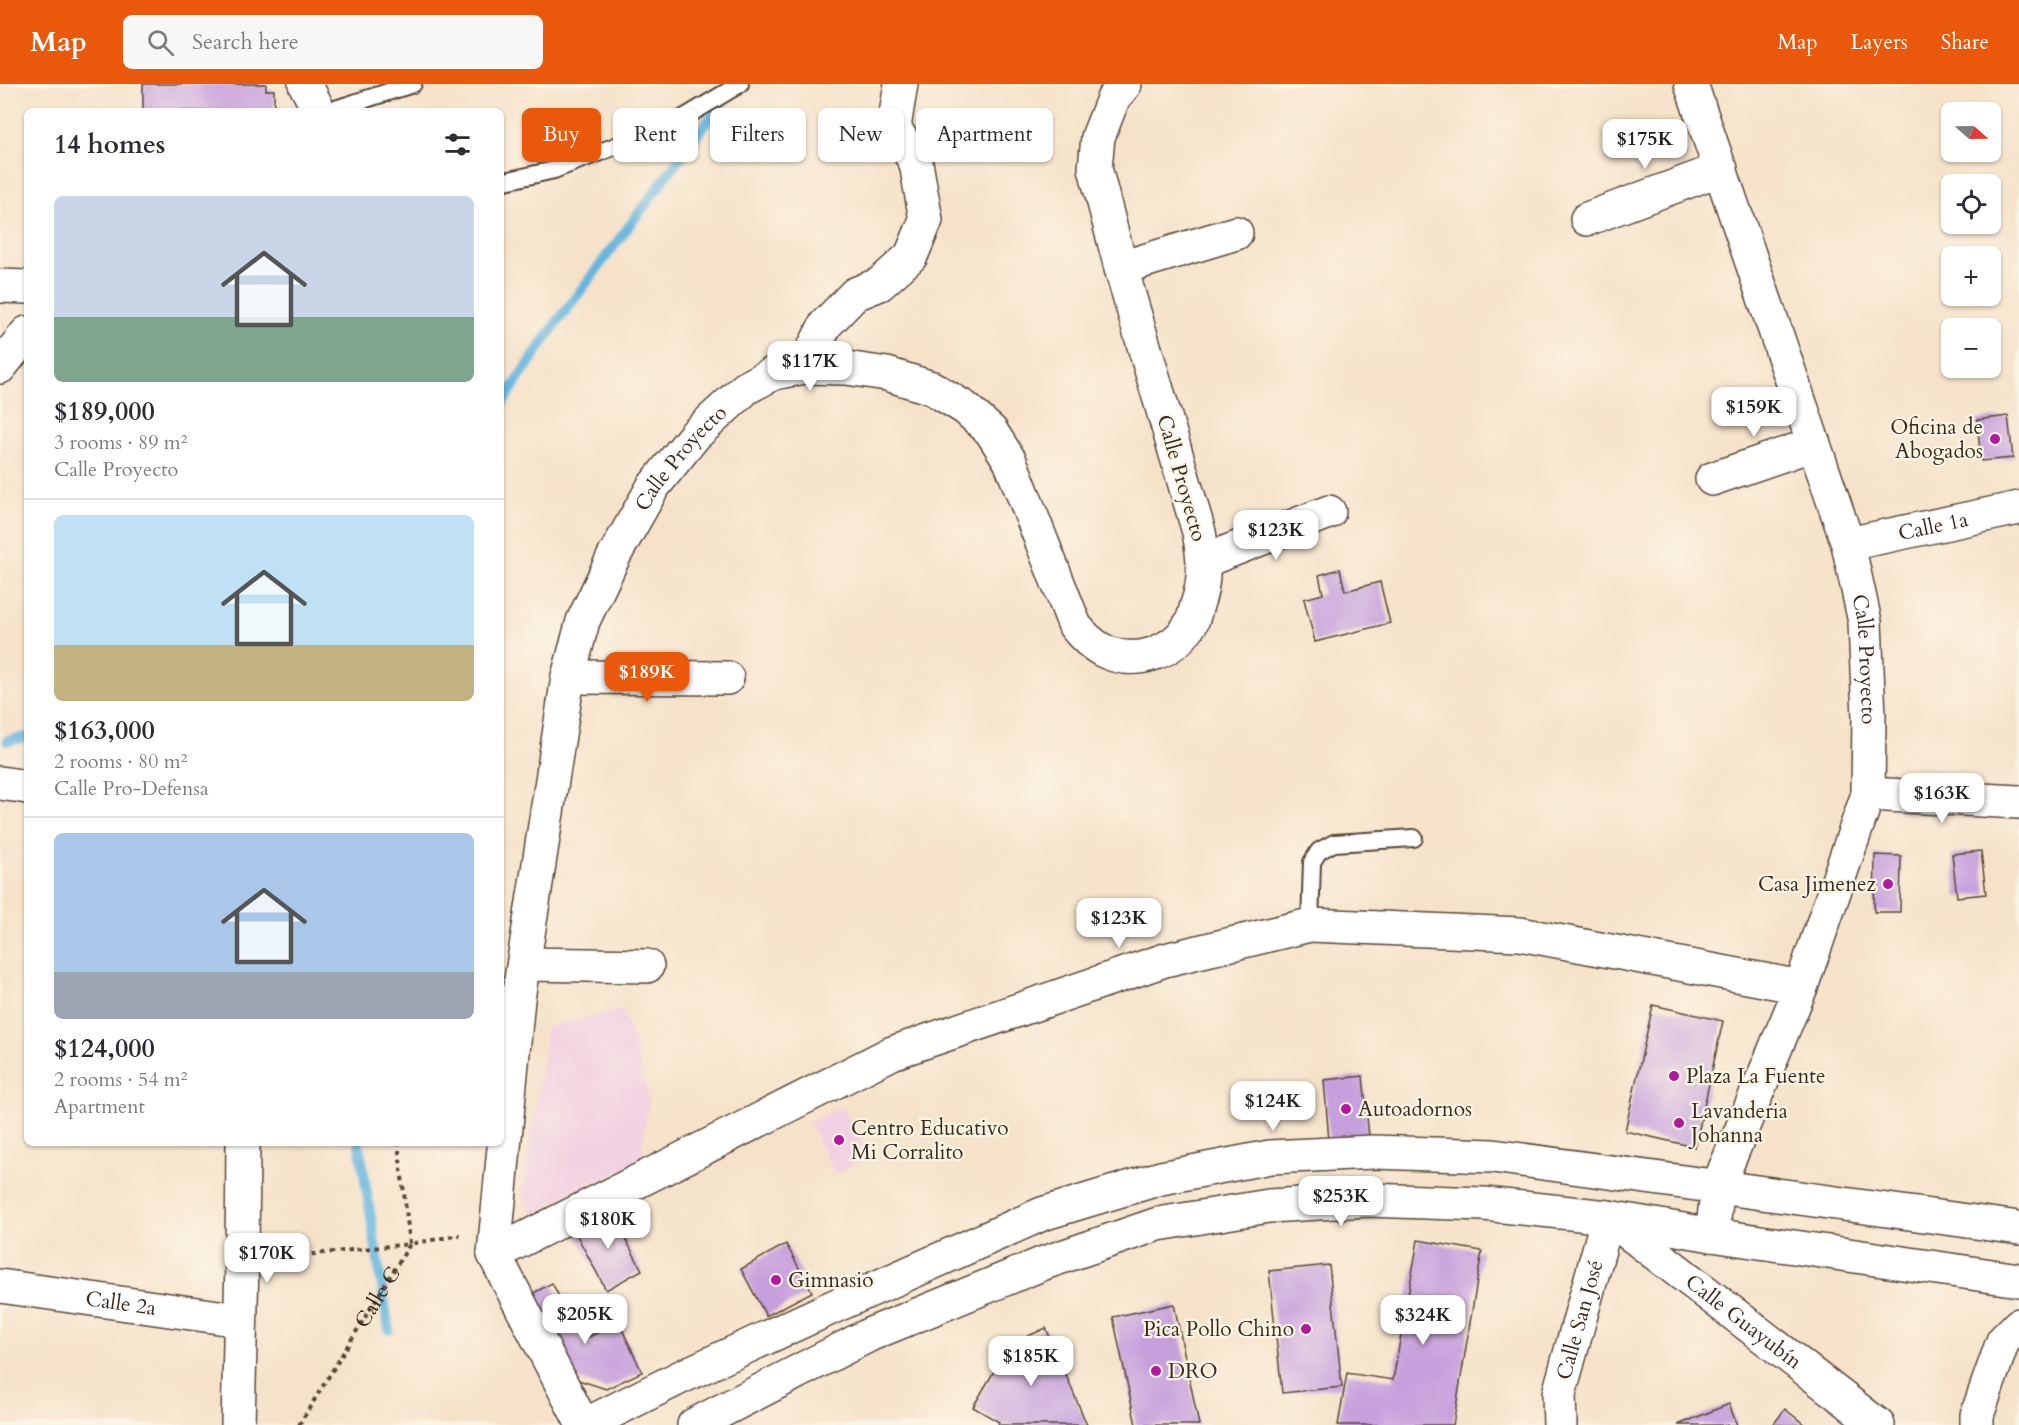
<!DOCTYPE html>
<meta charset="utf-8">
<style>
body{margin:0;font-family:Cardo,serif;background:#f7f7f7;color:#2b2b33;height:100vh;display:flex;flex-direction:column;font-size:22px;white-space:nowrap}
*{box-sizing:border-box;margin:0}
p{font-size:20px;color:#7c7c81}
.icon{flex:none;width:33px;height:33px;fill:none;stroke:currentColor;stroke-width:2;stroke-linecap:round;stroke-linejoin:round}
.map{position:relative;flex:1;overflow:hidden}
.side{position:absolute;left:24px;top:24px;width:480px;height:1038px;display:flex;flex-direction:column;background:#fff;border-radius:9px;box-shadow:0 2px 4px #0004}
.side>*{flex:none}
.top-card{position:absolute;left:522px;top:24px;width:570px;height:54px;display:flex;gap:12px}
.needle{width:39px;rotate:110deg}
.fabs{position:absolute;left:1941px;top:18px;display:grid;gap:12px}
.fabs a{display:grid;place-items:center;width:60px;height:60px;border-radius:9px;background:#fff;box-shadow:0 2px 4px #0004;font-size:30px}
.price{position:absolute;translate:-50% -51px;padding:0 14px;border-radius:12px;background:#fff;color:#222;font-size:20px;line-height:39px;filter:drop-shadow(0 2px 3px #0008)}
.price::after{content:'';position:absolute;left:50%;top:36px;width:18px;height:14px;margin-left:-9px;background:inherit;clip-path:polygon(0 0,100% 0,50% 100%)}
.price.selected{background:#ea580c;color:#fff}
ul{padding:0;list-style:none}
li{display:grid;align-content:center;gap:12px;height:318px;padding:0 30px}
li+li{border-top:2px solid #e1e1e2}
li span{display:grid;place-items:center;height:186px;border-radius:9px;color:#555}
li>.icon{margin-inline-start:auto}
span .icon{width:108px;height:108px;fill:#fffc;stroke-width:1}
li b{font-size:26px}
h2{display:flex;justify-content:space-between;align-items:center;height:72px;padding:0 30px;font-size:26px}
.chip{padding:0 21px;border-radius:9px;background:#fff;box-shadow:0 2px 4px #0004;font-size:21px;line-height:54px}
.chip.selected{background:#ea580c;color:#fff}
header{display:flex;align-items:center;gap:36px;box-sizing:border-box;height:84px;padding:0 30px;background:#ea580c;color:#fff}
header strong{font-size:28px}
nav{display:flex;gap:33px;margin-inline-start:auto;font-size:21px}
.search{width:420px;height:54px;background:#f7f7f7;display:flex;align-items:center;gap:15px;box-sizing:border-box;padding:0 21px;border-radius:9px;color:#7c7c81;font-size:22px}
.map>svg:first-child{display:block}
.built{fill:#f2d0e2}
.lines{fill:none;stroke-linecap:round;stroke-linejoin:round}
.stream{stroke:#64b5df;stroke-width:10}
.building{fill:#c69fdd}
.lane-casing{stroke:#574638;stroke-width:20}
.street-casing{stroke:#574638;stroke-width:36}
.secondary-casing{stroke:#574638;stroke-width:36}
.path{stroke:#574638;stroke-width:4;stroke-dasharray:4.5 4.5;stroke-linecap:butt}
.lane{stroke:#fff;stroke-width:16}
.street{stroke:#fff;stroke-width:33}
.secondary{stroke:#fff;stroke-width:33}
.poi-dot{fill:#b5179e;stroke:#fcf5e5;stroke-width:2}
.labels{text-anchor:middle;stroke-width:4.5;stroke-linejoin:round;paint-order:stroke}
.poi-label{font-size:21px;fill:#3b2a1e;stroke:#fcf5e5;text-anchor:start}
.street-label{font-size:21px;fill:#3b2a1e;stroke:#fcf5e5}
</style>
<header>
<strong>Map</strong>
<div class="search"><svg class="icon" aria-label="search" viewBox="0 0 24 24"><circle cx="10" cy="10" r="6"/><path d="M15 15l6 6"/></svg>Search here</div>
<nav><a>Map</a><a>Layers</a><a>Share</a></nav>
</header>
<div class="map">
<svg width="2019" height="1341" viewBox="0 0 2019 1341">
<rect width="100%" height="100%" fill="#fcf5e5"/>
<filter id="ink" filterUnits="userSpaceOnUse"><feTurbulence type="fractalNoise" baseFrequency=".0167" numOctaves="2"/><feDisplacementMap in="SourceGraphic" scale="12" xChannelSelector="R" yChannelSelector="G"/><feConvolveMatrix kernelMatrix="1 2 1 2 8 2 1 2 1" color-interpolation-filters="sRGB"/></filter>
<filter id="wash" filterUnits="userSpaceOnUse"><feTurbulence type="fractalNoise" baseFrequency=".008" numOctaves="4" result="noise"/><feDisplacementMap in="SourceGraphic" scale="24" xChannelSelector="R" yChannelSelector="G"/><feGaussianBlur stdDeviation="1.35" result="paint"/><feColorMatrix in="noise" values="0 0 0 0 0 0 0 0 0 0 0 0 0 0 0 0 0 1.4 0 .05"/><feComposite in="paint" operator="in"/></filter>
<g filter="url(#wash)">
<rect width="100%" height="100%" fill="#f6e2c9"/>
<g class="built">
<path d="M 621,926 L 630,947 L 649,1016 L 640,1077 L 532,1131 L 522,1111 L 547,943 Z"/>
<path d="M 842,1022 L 869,1073 L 835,1090 L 809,1039 Z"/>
</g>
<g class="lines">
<g class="stream">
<path d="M 501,321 L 552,245 L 725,14"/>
<path d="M 7,657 L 27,653"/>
<path d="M 359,1059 L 389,1246"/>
</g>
</g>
<g id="blocks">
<g class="building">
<path d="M 143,0 L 266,0 L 266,6 L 274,6 L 274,27 L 143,27 Z"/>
<path d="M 2008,332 L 2013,374 L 1981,377 L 1977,336 Z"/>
<path d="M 1340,485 L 1345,507 L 1380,498 L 1390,539 L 1315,558 L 1304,515 L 1323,510 L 1319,491 Z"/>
<path d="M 1981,767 L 1986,810 L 1957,813 L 1952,770 Z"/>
<path d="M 1875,771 L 1901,772 L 1900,828 L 1874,828 Z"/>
<path d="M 1653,921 L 1723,937 L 1695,1063 L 1625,1047 Z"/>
<path d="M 1363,992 L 1369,1053 L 1329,1057 L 1324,996 Z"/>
<path d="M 610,1126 L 642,1186 L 606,1206 L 574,1146 Z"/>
<path d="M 1418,1156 L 1482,1167 L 1453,1341 L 1338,1341 L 1347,1289 L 1393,1296 Z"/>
<path d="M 786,1160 L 812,1208 L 766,1232 L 741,1185 Z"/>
<path d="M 1329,1181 L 1342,1303 L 1282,1309 L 1269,1187 Z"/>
<path d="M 552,1199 L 582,1256 L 619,1239 L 642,1288 L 606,1305 L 569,1293 L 528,1212 Z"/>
<path d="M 1174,1220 L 1199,1341 L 1136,1341 L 1113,1233 Z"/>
<path d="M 1046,1244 L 1087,1341 L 998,1341 L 999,1338 L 973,1323 L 1010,1260 Z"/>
<path d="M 1729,1320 L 1737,1341 L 1678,1341 Z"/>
<path d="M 1785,1325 L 1805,1341 L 1773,1341 Z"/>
</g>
</g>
</g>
<g filter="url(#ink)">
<use href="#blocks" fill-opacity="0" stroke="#574638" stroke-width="1.5"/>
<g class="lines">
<defs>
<g id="lane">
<path d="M 329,27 L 413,0"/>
<path d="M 501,98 L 554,86 L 675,39 L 740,0"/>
<path d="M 1310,841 L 1312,778 L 1319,767 L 1334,759 L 1414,754"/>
</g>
<g id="street">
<path d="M 305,0 L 319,27"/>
<path id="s2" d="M 1691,0 L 1848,460 L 1865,538 L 1869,633 L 1868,710 L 1801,903 L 1718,1102 L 1712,1151"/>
<path d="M 1587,135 L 1721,85"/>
<path d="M 1121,184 L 1236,149"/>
<path d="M 0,202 L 27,203"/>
<path d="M 0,283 L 27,249"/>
<path d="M 804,283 L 826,240 L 855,210 L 880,200 L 911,172 L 926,136 L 916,79 L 894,43 L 901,0"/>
<path d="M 1712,395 L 1814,360"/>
<path id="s3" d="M 1848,460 L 2019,424"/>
<path d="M 1204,477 L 1329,428"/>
<path d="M 568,593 L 727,594"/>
<path d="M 0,699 L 27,703"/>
<path d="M 1868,710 L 2019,718"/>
<path d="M 525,880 L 647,882"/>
<path d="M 494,1170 L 892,969 L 1165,876 L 1310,841 L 1520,850 L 1801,903"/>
<path id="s4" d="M 0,1202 L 240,1236"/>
<path d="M 238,1341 L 242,1178 L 243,1059"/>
<path id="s5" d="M 583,1341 L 494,1170 L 518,915 L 568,593 L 583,537 L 614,472 L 653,403 L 695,351 L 746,304 L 774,289 L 804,283 L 846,284 L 887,290 L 932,304 L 965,324 L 991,347 L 1010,377 L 1075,542 C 1083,552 1091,560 1102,566 C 1134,583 1174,569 1191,539 C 1194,534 1195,527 1197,521 C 1206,495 1204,475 1199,448 L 1121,184 L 1095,84 L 1098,53 L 1113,15 L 1125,0"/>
<path id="s6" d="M 1560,1341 L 1559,1310 L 1608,1133 L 1878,1341"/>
</g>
<g id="secondary">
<path d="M 585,1341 L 681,1293 L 835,1222 L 1042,1130 L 1161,1094 L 1270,1073 L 1373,1068 L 1493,1072 L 2019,1144"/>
<path d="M 694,1341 L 871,1250 L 1044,1179 L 1158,1140 L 1269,1122 L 1367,1116 L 1484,1120 L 1608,1133 L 1712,1151 L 2019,1196"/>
<path d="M 1977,1341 L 1977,1331 L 2003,1257 L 2019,1241"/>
</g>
</defs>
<use href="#lane" class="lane-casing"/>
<use href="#street" class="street-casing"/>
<use href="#secondary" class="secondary-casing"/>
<g class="path">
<path d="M 276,1174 L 410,1160 L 398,1059"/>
<path id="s1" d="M 299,1341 L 410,1160 L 460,1151"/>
</g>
<use href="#lane" class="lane"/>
<use href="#street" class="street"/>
<use href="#secondary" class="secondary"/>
</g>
</g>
<g class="poi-dot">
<circle cx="1995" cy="355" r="6"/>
<circle cx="1888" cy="800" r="6"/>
<circle cx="1674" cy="992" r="6"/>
<circle cx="1346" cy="1025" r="6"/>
<circle cx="1679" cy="1039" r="6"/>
<circle cx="839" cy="1056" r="6"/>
<circle cx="776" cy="1196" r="6"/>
<circle cx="1306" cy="1245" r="6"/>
<circle cx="1156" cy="1287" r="6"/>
</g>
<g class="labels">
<g class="poi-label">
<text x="1983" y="350" text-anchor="end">Oficina de<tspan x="1983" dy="24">Abogados</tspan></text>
<text x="1876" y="807" text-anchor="end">Casa Jimenez</text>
<text x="1686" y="999">Plaza La Fuente</text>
<text x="1358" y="1032">Autoadornos</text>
<text x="1691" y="1034">Lavanderia<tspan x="1691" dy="24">Johanna</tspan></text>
<text x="851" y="1051">Centro Educativo<tspan x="851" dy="24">Mi Corralito</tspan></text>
<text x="788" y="1203">Gimnasio</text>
<text x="1294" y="1252" text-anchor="end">Pica Pollo Chino</text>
<text x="1168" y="1294">DRO</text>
</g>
<g class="street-label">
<text dy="7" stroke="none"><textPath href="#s5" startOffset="1024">Calle Proyecto</textPath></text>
<text transform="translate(1182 394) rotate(74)" y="7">Calle Proyecto</text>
<text dy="7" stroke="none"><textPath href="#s3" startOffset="87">Calle 1a</textPath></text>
<text dy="7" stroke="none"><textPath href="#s2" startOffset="603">Calle Proyecto</textPath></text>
<text dy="7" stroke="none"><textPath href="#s1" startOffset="150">Calle C</textPath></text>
<text dy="7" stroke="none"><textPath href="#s4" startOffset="122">Calle 2a</textPath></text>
<text dy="7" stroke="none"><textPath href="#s6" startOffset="108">Calle San José</textPath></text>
<text dy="7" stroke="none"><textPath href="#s6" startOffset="386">Calle Guayubín</textPath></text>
</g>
</g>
</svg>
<div class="fabs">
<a><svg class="needle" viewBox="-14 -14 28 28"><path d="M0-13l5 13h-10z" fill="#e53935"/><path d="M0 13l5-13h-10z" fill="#7c7c81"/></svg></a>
<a><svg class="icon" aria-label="locate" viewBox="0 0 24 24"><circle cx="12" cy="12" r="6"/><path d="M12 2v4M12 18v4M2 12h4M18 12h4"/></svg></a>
<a>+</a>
<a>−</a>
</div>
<b class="price" style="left:1645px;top:86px">$175K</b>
<b class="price" style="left:810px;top:308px">$117K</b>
<b class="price" style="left:1754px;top:354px">$159K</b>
<b class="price" style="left:1276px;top:477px">$123K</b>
<b class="price selected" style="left:647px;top:619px">$189K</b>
<b class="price" style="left:1942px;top:740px">$163K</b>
<b class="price" style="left:1119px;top:865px">$123K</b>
<b class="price" style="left:1273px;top:1048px">$124K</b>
<b class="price" style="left:1341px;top:1143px">$253K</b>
<b class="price" style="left:608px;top:1166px">$180K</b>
<b class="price" style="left:267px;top:1200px">$170K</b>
<b class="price" style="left:585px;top:1261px">$205K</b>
<b class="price" style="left:1423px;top:1262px">$324K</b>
<b class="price" style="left:1031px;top:1303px">$185K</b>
<div class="top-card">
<a class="chip selected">Buy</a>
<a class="chip">Rent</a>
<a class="chip">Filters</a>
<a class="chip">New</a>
<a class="chip">Apartment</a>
</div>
<section class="side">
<h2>14 homes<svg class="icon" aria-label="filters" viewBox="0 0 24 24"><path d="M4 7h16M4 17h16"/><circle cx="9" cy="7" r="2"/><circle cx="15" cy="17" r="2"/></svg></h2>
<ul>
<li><span style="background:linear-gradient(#c9d6e8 65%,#7fa58c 0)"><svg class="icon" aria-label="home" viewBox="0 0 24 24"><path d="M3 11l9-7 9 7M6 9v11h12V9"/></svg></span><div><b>$189,000</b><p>3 rooms · 89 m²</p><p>Calle Proyecto</p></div></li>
<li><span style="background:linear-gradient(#bfe0f5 70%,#c2b280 0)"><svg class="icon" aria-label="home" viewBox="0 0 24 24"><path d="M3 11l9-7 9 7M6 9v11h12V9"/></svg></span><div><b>$163,000</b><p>2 rooms · 80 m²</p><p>Calle Pro-Defensa</p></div></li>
<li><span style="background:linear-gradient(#a9c7e8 75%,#9aa5b1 0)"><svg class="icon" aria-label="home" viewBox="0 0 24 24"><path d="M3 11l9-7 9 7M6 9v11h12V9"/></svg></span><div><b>$124,000</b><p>2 rooms · 54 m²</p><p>Apartment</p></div></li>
</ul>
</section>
</div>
